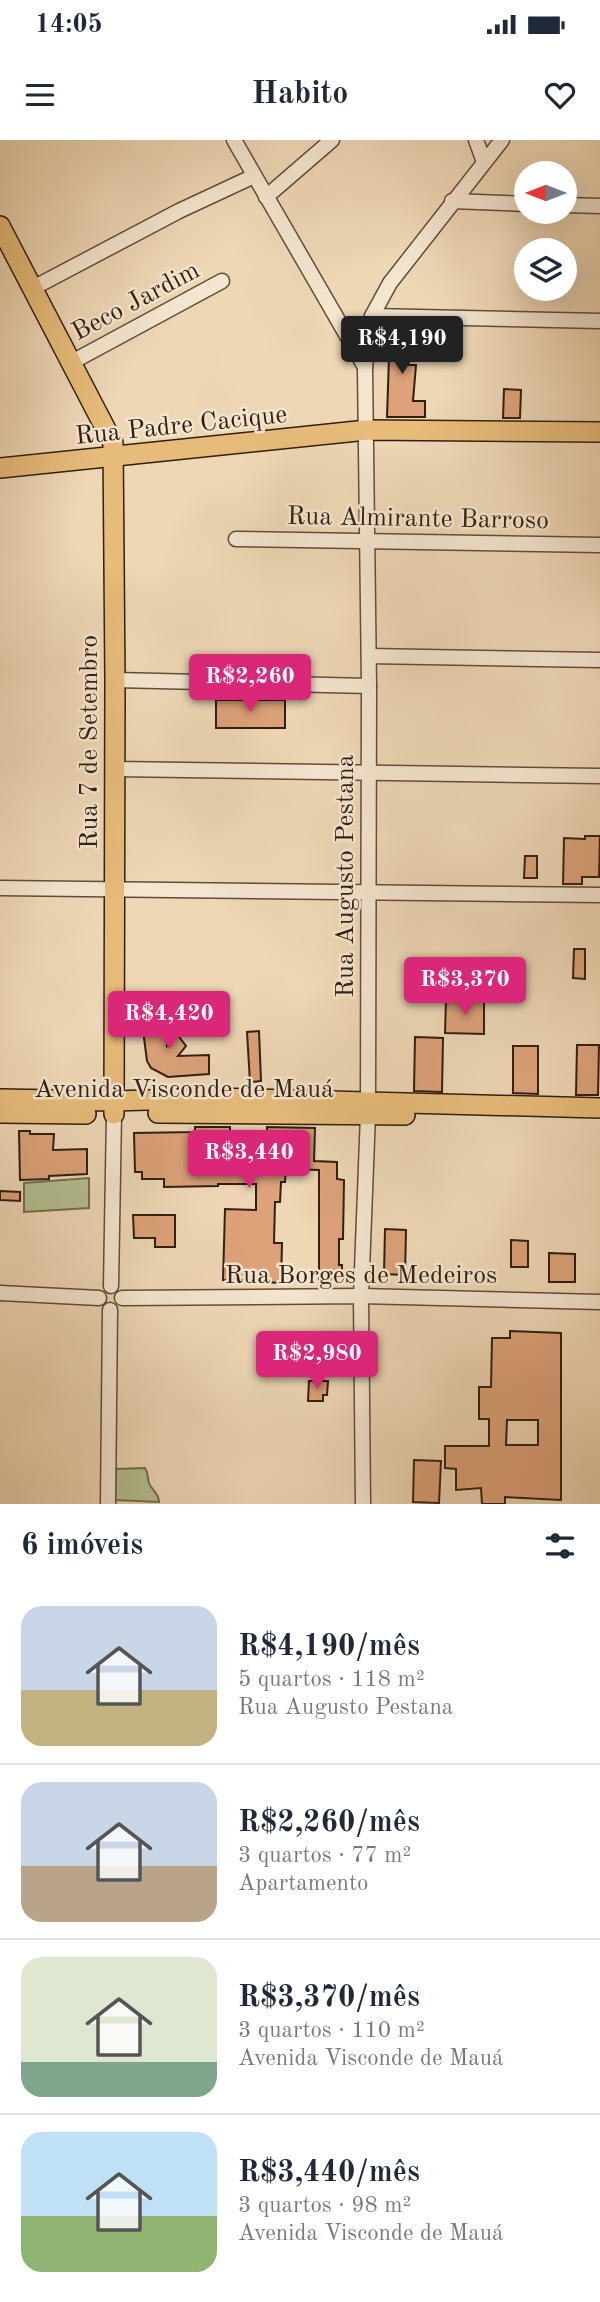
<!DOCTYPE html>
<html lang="pt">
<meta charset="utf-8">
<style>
body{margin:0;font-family:"Old Standard TT",serif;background:#f2f2f3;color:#1f2937;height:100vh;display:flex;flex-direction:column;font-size:26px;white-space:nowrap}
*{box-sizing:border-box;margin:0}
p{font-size:23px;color:#747a83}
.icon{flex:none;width:38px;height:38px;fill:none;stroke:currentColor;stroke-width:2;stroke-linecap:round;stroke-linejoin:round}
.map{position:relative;height:1364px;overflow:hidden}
.details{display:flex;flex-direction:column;background:#fff;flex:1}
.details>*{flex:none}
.needle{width:46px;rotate:270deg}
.fabs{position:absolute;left:514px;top:21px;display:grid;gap:14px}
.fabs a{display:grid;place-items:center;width:63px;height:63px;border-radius:50%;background:#fff;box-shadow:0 7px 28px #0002;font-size:35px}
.price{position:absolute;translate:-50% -60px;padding:0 16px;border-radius:7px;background:#db2777;color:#fff;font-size:23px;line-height:46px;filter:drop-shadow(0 2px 4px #0008)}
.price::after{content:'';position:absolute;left:50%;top:42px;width:21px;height:16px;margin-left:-10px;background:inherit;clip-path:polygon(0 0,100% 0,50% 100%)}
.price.on{background:#222;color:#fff}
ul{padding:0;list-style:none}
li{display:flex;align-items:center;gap:21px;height:175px;padding:0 21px}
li+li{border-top:2px solid #e0e1e3}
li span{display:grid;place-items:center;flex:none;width:196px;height:140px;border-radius:21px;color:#555}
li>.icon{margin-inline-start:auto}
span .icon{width:84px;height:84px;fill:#fffc;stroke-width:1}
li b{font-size:30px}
h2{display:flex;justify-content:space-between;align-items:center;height:84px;padding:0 21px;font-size:30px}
.status{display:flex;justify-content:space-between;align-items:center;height:49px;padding:0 35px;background:#fff;direction:ltr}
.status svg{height:19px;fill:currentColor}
header{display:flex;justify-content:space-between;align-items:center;height:91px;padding:0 21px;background:#fff;font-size:32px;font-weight:800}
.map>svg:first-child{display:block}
.green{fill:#b4bf91;stroke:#726f51;stroke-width:2}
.building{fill:#dda279;stroke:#311f11;stroke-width:2;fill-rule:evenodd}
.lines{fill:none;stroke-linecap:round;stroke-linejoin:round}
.minor-casing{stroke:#604d3a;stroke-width:17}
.major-casing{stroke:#311f11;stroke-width:22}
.minor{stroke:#f4e5cf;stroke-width:14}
.major{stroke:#e7bc7a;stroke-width:19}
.labels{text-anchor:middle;stroke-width:5;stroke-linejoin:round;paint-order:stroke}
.street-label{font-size:26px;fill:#311f11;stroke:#f4e5cf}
</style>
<div class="status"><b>14:05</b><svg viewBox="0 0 49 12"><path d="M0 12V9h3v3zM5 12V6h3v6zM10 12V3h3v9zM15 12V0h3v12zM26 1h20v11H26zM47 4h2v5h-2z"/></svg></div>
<header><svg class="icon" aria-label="menu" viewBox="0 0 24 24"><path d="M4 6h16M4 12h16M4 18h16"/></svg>Habito<svg class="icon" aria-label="heart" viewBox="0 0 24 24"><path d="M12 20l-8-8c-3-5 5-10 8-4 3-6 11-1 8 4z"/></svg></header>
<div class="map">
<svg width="600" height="1364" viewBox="0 0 600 1364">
<rect width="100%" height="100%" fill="#eed7b5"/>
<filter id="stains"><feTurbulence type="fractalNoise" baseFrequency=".00286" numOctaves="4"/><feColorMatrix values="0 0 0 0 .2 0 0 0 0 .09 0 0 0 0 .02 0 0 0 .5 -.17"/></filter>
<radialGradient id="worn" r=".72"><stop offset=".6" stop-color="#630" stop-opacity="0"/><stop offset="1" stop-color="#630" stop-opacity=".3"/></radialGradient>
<g class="green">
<path d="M 89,1038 L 89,1068 L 24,1072 L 24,1043 Z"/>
<path d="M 145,1328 C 149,1334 147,1337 149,1343 C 152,1351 159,1353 159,1362 L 115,1360 L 116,1329 Z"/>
</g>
<g class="building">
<path d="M 390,188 L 419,188 L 419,199 L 412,199 L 412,204 L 407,204 L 407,225 L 416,225 L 413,261 L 425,261 L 425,277 L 387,277 Z"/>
<path d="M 504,249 L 521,250 L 520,278 L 503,278 Z"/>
<rect x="216" y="560" width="69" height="28"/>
<path d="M 585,696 L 600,696 L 599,737 L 582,737 L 582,744 L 563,744 L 564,698 L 585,699 Z"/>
<path d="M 525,716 L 537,716 L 537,738 L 524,738 Z"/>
<path d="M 574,809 L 585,809 L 585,839 L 573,838 Z"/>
<path d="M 446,860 L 484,861 L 484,894 L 445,893 Z"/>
<path d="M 164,873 L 167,906 L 177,894 L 186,906 L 178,916 L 209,915 L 209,934 L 168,937 L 151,928 L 147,921 L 141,875 Z"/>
<path d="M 259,891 L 261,941 L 250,942 L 247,892 Z"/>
<path d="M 415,897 L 443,898 L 442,952 L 414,951 Z"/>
<path d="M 577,905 L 599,905 L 598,955 L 576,955 Z"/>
<path d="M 513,906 L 538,906 L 538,954 L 513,953 Z"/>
<path d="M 195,987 L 230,987 L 230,997 L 263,997 L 263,995 L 267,995 L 267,987 L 315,988 L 314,1021 L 337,1022 L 337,1039 L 344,1040 L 343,1099 L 339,1099 L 339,1125 L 342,1125 L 342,1135 L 334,1135 L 330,1140 L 319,1140 L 319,1030 L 286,1029 L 285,1042 L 281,1042 L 280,1062 L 275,1062 L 274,1103 L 282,1103 L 281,1143 L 223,1140 L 225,1069 L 256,1070 L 256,1044 L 218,1044 L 218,1046 L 164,1047 L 164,1039 L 142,1039 L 142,1032 L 135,1032 L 134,993 L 195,992 Z"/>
<path d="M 19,991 L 30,991 L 30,994 L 54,994 L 53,1010 L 87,1009 L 87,1034 L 49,1036 L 49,1039 L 20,1040 Z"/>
<path d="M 0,1051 L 20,1052 L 20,1061 L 0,1060 Z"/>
<path d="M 133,1075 L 175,1075 L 175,1107 L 155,1107 L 155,1098 L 134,1098 Z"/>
<path d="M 385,1089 L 406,1090 L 405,1135 L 384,1134 Z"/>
<path d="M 511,1100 L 528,1101 L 528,1127 L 511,1127 Z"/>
<path d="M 549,1113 L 575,1114 L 575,1142 L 549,1142 Z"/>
<path d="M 510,1191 L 561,1193 L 561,1360 L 505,1357 L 505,1364 L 482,1364 L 481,1348 L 456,1350 L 456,1329 L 445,1328 L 445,1306 L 489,1306 L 489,1279 L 479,1279 L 479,1247 L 491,1247 L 492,1198 L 510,1198 ZM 507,1280 L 538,1280 L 538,1305 L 506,1305 Z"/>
<path d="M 309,1241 L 328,1241 L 327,1255 L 323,1255 L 323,1261 L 308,1261 Z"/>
<path d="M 414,1320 L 441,1321 L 439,1363 L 413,1362 Z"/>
</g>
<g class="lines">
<defs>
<g id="minor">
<path d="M 234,0 L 365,227"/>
<path d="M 476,0 L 484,22"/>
<path d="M 266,57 L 332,0"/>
<path d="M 452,61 L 527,64"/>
<path d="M 565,65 L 600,66"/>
<path d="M 33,148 L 179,71 L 254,36"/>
<path d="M 372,176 L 600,181"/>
<path d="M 72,222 L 222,141"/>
<path d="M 236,399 L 600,405"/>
<path d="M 369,516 L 600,520"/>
<path d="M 115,540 L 369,546"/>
<path d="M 115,629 L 600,636"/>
<path d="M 0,748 L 600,755"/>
<path d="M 368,961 L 369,546 L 365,229 L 368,194 L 372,176 L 390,143 L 502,0"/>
<path d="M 111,1146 L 114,974"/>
<path d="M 0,1153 L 99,1158"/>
<path d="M 122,1158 L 361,1156 L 600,1162"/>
<path d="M 108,1364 L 110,1170"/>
<path d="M 363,1364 L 361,1156 L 368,974"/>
</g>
<g id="major">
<path d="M 0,86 L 113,303 L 115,540 L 114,974"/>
<path d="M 0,328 L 367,290 L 600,292"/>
<path d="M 0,959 L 114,961 L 214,958 L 600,968"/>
<path d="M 0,973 L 86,974"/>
<path d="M 158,973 L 405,975"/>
</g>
</defs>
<use href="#minor" class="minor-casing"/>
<use href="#major" class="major-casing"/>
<use href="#minor" class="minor"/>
<use href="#major" class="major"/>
</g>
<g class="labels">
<g class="street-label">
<text transform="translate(135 160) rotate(-28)" y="9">Beco Jardim</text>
<text transform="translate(181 284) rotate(-6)" y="9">Rua Padre Cacique</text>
<text transform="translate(418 377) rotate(1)" y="9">Rua Almirante Barroso</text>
<text transform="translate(88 602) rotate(-90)" y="9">Rua 7 de Setembro</text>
<text transform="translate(344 736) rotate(-90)" y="9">Rua Augusto Pestana</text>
<text x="184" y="957">Avenida Visconde de Mauá</text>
<text x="361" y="1143">Rua Borges de Medeiros</text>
</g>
</g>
<rect width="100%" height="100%" filter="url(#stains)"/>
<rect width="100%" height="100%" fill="url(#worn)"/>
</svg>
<div class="fabs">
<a><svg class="needle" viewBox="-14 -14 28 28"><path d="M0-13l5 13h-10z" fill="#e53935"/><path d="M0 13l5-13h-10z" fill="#747a83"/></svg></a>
<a><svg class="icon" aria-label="layers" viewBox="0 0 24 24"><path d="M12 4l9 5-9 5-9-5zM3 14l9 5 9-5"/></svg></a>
</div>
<b class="price on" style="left:402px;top:236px">R$4,190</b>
<b class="price" style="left:250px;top:574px">R$2,260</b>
<b class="price" style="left:465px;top:877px">R$3,370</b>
<b class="price" style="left:169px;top:911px">R$4,420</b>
<b class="price" style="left:249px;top:1050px">R$3,440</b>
<b class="price" style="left:317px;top:1251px">R$2,980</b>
</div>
<section class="details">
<h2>6 imóveis<svg class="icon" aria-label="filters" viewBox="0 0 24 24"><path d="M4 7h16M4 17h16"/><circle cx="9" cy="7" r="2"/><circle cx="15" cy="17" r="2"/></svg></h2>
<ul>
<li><span style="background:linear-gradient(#c9d6e8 60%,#c2b280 0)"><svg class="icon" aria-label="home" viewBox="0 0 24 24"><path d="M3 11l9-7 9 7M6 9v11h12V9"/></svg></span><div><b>R$4,190/mês</b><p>5 quartos · 118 m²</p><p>Rua Augusto Pestana</p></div></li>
<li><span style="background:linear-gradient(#c9d6e8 60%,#b9a48a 0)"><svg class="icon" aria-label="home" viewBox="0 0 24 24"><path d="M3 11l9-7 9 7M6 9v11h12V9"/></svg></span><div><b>R$2,260/mês</b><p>3 quartos · 77 m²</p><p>Apartamento</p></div></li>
<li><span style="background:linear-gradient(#dfe7d0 75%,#7fa58c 0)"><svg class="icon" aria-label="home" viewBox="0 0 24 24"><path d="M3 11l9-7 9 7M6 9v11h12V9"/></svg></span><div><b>R$3,370/mês</b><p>3 quartos · 110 m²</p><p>Avenida Visconde de Mauá</p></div></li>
<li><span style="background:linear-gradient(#bfe0f5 60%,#8fb573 0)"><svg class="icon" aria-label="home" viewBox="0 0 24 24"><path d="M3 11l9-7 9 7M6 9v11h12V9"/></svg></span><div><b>R$3,440/mês</b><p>3 quartos · 98 m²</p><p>Avenida Visconde de Mauá</p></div></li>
</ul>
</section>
